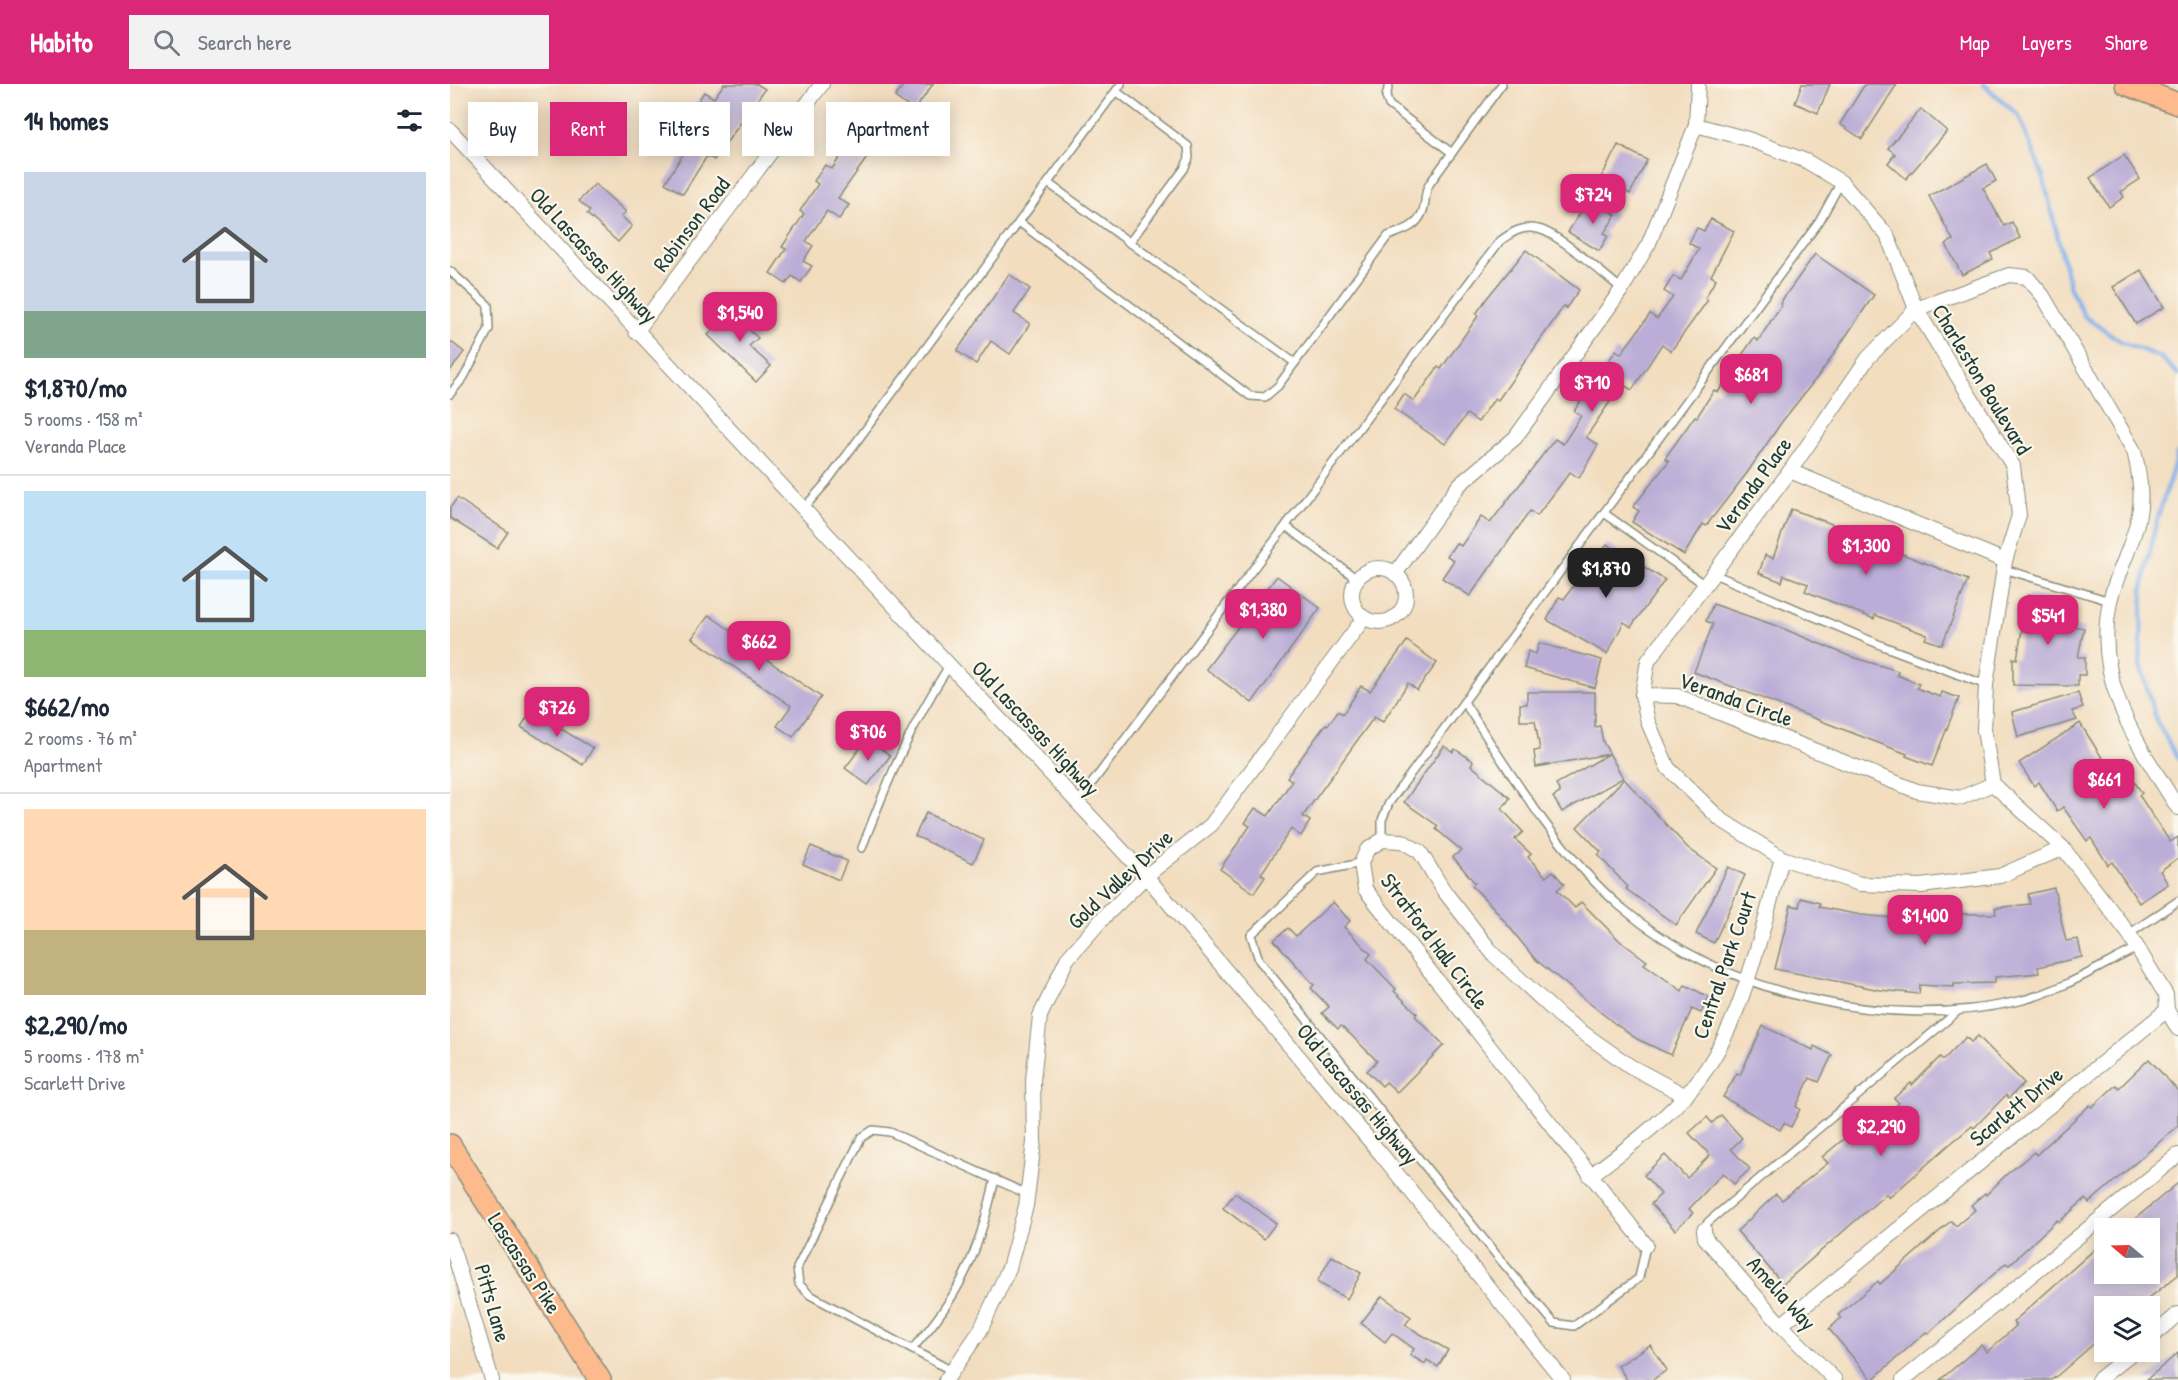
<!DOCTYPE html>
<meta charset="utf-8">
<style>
body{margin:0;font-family:"Patrick Hand",sans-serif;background:#f2f2f3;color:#1f2937;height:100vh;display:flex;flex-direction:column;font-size:22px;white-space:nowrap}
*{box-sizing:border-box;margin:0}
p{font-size:20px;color:#747a83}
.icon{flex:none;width:33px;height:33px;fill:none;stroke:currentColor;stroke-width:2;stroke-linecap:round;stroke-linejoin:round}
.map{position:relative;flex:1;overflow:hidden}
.details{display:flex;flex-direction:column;background:#fff;width:450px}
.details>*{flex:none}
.top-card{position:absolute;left:18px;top:18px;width:570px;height:54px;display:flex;gap:12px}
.needle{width:39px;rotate:289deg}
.tools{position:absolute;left:1644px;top:1134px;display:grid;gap:12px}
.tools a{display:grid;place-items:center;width:66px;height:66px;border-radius:0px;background:#fff;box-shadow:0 3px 15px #0003;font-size:30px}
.price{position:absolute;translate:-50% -51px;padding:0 14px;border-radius:12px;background:#db2777;color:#fff;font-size:20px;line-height:39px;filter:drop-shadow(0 2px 3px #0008)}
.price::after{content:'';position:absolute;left:50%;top:36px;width:18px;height:14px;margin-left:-9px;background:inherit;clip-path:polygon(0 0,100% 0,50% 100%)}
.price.active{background:#222;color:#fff}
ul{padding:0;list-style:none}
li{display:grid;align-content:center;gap:12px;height:318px;padding:0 24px}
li+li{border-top:2px solid #e0e1e3}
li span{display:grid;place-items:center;height:186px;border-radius:0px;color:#555}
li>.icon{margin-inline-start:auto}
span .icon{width:108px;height:108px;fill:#fffc;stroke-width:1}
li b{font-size:26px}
h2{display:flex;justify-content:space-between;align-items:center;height:72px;padding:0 24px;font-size:26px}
.chip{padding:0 21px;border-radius:0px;background:#fff;box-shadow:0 3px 15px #0003;font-size:21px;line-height:54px}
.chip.active{background:#db2777;color:#fff}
header{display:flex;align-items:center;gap:36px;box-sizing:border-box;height:84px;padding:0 30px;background:#db2777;color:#fff}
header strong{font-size:28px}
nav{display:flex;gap:33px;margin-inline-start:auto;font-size:21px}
.search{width:420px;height:54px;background:#f2f2f3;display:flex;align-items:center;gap:15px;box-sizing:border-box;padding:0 21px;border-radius:0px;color:#747a83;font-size:22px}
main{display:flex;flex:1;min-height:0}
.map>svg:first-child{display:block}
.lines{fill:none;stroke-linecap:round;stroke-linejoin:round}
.stream{stroke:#7eade8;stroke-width:4.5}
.building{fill:#bbadd7}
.lane-casing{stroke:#888d7a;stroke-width:10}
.street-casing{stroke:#888d7a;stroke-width:16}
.primary-casing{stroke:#888d7a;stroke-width:24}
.lane{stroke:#fff;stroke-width:7}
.street{stroke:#fff;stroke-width:14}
.primary{stroke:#fcba8d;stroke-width:21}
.labels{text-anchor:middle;stroke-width:4.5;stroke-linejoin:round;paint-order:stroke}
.street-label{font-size:22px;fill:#1f3d34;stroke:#fbf7ec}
</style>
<header>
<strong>Habito</strong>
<div class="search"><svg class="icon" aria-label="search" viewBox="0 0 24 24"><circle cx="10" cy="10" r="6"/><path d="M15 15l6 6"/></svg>Search here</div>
<nav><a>Map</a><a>Layers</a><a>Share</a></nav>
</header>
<main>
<section class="details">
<h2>14 homes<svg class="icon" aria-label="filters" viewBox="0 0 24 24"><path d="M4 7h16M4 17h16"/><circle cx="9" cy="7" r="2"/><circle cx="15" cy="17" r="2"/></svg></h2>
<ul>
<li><span style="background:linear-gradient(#c9d6e8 75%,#7fa58c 0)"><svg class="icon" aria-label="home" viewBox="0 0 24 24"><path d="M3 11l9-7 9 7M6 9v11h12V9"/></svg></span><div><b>$1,870/mo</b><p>5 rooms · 158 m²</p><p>Veranda Place</p></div></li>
<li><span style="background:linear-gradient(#bfe0f5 75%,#8fb573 0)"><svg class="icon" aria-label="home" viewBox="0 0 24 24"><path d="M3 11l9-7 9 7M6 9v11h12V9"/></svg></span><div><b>$662/mo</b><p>2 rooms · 76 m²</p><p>Apartment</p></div></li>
<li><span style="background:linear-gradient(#ffd9b3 65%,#c2b280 0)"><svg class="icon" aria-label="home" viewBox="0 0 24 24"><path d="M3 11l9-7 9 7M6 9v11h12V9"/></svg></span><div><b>$2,290/mo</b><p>5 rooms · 178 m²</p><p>Scarlett Drive</p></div></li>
</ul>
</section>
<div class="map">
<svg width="1728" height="1296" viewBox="0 0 1728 1296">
<rect width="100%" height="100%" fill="#fbf7ec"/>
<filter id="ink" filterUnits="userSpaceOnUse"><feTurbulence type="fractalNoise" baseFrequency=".0167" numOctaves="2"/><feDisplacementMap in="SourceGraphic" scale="12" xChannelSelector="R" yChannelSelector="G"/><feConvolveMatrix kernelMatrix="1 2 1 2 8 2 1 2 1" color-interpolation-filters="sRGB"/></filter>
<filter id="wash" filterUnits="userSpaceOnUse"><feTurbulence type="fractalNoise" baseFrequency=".008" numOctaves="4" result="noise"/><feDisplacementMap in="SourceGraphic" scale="24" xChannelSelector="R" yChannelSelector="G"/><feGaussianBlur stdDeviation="1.35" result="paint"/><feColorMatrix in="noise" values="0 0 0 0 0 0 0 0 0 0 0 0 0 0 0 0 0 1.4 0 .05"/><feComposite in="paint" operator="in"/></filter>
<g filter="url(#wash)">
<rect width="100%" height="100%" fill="#f2ddbf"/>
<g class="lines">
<g class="stream">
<path d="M 1533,0 L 1569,32 L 1593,92 L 1620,204 L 1635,233 L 1672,258 L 1710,273 L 1728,290"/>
<path d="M 1728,368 L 1705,443 L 1693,503 L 1690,581 L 1707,638 L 1728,675"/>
</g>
</g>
<g id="blocks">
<g class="building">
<path d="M 274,0 L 307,0 L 315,5 L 264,76 L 257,72 L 233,110 L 215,99 L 257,32 L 244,23 L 254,8 L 264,14 Z"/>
<path d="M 454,0 L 483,0 L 464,27 L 445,13 Z"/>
<path d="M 1352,0 L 1380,0 L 1368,29 L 1345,19 Z"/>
<path d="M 1415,0 L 1447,0 L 1412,55 L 1390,40 Z"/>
<path d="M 417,23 L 442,39 L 388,114 L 399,121 L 389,135 L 377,127 L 356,157 L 363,162 L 353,177 L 362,182 L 351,198 L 342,192 L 336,200 L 320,189 L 336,165 L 332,163 L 354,130 L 350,127 L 368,100 L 364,97 L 375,81 L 382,85 L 410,42 L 406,40 Z"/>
<path d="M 1471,25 L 1497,47 L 1456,95 L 1438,79 L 1445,70 L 1438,64 Z"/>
<path d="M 1168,61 L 1197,76 L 1180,110 L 1151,94 Z"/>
<path d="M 1674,71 L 1690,95 L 1671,108 L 1674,113 L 1659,123 L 1640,94 Z"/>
<path d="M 1537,80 L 1546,97 L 1533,104 L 1554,142 L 1562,138 L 1570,154 L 1540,169 L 1543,175 L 1512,191 L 1496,160 L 1503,156 L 1479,112 Z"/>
<path d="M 145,100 L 176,128 L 171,132 L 182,142 L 168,158 L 137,130 L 140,127 L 129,117 Z"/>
<path d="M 1139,115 L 1166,131 L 1154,149 L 1158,152 L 1149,167 L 1118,148 Z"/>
<path d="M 1261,135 L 1284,147 L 1261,192 L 1266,195 L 1255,214 L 1258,216 L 1221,267 L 1212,260 L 1182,306 L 1172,300 L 1136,353 L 1148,361 L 1129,394 L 1120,388 L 1087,432 L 1080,427 L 1020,512 L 992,494 L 1004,476 L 997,472 L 1006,459 L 1011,462 L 1031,433 L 1040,439 L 1105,355 L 1113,360 L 1131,332 L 1124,327 L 1166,266 L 1171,270 L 1200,230 L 1207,235 L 1223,213 L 1214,207 L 1223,192 L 1231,196 L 1249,165 L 1239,159 L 1247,144 L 1254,147 Z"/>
<path d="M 1076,166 L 1129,206 L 1116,224 L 1114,222 L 1048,316 L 1045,314 L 1028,338 L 1017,330 L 995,360 L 944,325 L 954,310 L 964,317 L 988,283 L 991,285 L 1028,232 L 1026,230 L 1037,214 Z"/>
<path d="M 1365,170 L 1424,211 L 1372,287 L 1331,339 L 1297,389 L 1256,442 L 1253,440 L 1234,471 L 1182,438 L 1189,427 L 1183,423 L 1219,377 L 1215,374 L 1245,332 L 1247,333 L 1264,306 L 1268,308 L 1294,273 L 1292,271 L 1304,254 L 1308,257 L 1332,220 L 1330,219 Z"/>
<path d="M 1691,186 L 1714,223 L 1686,240 L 1663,203 Z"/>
<path d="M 559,190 L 580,205 L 564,229 L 580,240 L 560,270 L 541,257 L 526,280 L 507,267 Z"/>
<path d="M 286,221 L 301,235 L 294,241 L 308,254 L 299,262 L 321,282 L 306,298 L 258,251 Z"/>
<path d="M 0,257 L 14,268 L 0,287 Z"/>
<path d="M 7,414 L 58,448 L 47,464 L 0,434 L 0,424 Z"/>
<path d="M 1341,425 L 1428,457 L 1427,460 L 1518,496 L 1492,561 L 1475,555 L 1477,551 L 1425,531 L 1424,535 L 1355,507 L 1358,500 L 1334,491 L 1332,498 L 1309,489 L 1315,471 L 1323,474 Z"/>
<path d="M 1157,460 L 1215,496 L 1181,543 L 1174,538 L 1157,570 L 1097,536 L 1109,513 L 1114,515 L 1134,487 L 1138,490 Z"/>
<path d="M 827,492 L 870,524 L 802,619 L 756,585 Z"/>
<path d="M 1578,511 L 1621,519 L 1617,541 L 1634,544 L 1628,573 L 1635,573 L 1635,591 L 1628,591 L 1628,602 L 1563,601 L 1563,574 L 1567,575 Z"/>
<path d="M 1263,520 L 1327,542 L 1399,572 L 1448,587 L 1447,591 L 1469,600 L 1467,604 L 1490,613 L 1492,608 L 1509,614 L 1482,682 L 1456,672 L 1457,670 L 1244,588 L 1263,540 L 1256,537 Z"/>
<path d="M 259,531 L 308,566 L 306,568 L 371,613 L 343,653 L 327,642 L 341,622 L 242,554 Z"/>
<path d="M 957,557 L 987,579 L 967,606 L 958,599 L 933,638 L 924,633 L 853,732 L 860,737 L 851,752 L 841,745 L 811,790 L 815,793 L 804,809 L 770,785 L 800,742 L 795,739 L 805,724 L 818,732 L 842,697 L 837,693 L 876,640 L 878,641 L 888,627 L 893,630 L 911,602 L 920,607 Z"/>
<path d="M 1089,559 L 1152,576 L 1145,604 L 1074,584 L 1078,567 L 1086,570 Z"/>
<path d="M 1077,608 L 1145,608 L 1145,643 L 1150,642 L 1153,658 L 1173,694 L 1112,728 L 1103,713 L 1110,709 L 1106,700 L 1159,670 L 1086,683 L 1084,667 L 1090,666 L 1085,637 L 1070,637 L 1070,620 L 1077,620 Z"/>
<path d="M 1628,609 L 1633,624 L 1622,627 L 1627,636 L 1568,653 L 1562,628 Z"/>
<path d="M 81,627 L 143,664 L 133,681 L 71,643 Z"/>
<path d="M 1630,639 L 1670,702 L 1682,694 L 1692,709 L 1689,711 L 1720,758 L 1728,753 L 1728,774 L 1710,787 L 1718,800 L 1689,819 L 1662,778 L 1658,781 L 1641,754 L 1637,757 L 1613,723 L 1607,727 L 1589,698 L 1584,702 L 1569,679 Z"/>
<path d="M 418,654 L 440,672 L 418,701 L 395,684 Z"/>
<path d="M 994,662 L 1003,668 L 1005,665 L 1023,677 L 1021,681 L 1060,714 L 1052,725 L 1073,748 L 1065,755 L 1081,770 L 1078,773 L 1096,793 L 1103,787 L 1114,800 L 1107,806 L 1125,824 L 1131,818 L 1170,857 L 1197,877 L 1194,880 L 1232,907 L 1235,901 L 1259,913 L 1251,929 L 1242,925 L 1221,971 L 1187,955 L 1164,939 L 1085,875 L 1044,824 L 1022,802 L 1025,799 L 1003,773 L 1011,766 L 986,745 L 988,742 L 954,718 Z"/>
<path d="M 1174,695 L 1238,764 L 1266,784 L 1226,841 L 1176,805 L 1178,803 L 1148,771 L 1151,768 L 1127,743 Z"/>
<path d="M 476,729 L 534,756 L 523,779 L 465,752 Z"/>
<path d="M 361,762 L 397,777 L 389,796 L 353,780 Z"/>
<path d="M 1278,783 L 1295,791 L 1264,859 L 1246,850 Z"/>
<path d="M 1604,804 L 1616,857 L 1628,855 L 1632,873 L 1588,883 L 1589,889 L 1545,893 L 1545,899 L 1504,900 L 1504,903 L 1470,901 L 1469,910 L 1430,906 L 1325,885 L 1341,821 L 1349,823 L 1351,814 L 1370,819 L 1369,823 L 1411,831 L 1478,837 L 1478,832 L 1511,834 L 1511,830 L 1546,830 L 1545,824 L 1580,820 L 1578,810 Z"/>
<path d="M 883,818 L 900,837 L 894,843 L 921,870 L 917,875 L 946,905 L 944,907 L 967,929 L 965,932 L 994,961 L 947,1008 L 936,998 L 932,1002 L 917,987 L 927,977 L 900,950 L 891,942 L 888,945 L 872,929 L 879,923 L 861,904 L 864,901 L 824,856 L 838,844 L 846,852 Z"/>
<path d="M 1313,942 L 1363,966 L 1364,962 L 1382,971 L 1369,998 L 1360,994 L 1346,1023 L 1350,1025 L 1341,1043 L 1334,1039 L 1330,1046 L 1273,1013 L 1287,989 L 1290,991 Z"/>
<path d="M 1528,952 L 1574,999 L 1559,1014 L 1556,1011 L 1524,1044 L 1522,1042 L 1500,1060 L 1439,1114 L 1436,1110 L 1333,1200 L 1287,1147 L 1326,1110 L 1332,1116 L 1378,1079 L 1372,1073 L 1406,1045 L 1411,1051 L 1418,1047 L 1449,1019 L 1444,1014 L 1461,999 L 1462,1001 L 1490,973 L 1493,976 L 1516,953 L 1521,958 Z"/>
<path d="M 1699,975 L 1728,1007 L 1728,1042 L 1639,1119 L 1635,1115 L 1609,1138 L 1607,1136 L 1559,1181 L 1556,1179 L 1478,1250 L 1476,1248 L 1422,1296 L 1379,1245 L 1391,1234 L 1388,1231 L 1428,1197 L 1430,1200 L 1501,1137 L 1506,1142 L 1525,1126 L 1521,1121 L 1535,1109 L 1536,1111 L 1557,1090 L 1584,1068 L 1586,1071 L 1640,1021 L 1642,1023 L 1666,1001 L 1669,1004 Z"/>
<path d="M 1271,1031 L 1292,1054 L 1281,1065 L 1300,1085 L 1284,1100 L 1273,1089 L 1239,1125 L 1243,1129 L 1225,1146 L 1201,1120 L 1211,1110 L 1194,1091 L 1215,1071 L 1237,1094 L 1260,1071 L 1239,1049 L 1257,1033 L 1262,1039 Z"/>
<path d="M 1728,1099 L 1728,1191 L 1689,1222 L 1654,1222 L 1654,1251 L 1608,1291 L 1601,1296 L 1490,1296 L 1531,1261 L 1537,1268 L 1566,1242 L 1563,1238 L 1654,1157 L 1654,1190 L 1700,1190 L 1700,1144 L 1674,1144 Z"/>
<path d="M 785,1109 L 826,1139 L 814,1155 L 773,1124 Z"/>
<path d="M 882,1172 L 911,1189 L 897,1215 L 867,1198 Z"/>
<path d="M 932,1212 L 961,1233 L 955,1241 L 998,1266 L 988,1283 L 977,1276 L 975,1280 L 960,1271 L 964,1265 L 942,1249 L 935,1258 L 911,1239 Z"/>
<path d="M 1200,1261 L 1217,1286 L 1202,1296 L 1177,1296 L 1168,1282 Z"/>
<path d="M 1728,1269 L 1728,1296 L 1696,1296 Z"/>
</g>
</g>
</g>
<g filter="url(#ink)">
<use href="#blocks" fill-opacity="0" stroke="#888d7a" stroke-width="1.5"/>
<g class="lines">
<defs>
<g id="lane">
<path d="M 939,0 L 936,13 L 939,21 L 1002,69"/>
<path d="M 666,7 L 738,62 L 739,74 L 734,85 L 679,159"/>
<path d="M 598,99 L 845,279"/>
<path d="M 569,138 L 800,312 L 815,313 L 828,302 L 938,152 C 954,146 966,144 973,127 C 977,116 973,110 980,99 L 1052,0"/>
<path d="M 0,187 L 38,221 L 39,245 L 14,293 L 0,310"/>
<path d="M 353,425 L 376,399 L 671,0"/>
<path d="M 1154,429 L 1255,501"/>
<path d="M 837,443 L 907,495"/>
<path d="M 1554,485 L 1660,517"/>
<path d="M 1264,490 L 1433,562 L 1536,601"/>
<path d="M 1014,618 C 1059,687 1108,769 1171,823 C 1274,911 1437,948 1569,917 C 1611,907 1650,882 1689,863"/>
<path d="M 627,719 L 1050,157 C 1061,149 1072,141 1088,145 C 1108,149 1154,191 1172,205"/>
<path d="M 932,756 L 932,736 L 939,719 L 1369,138 L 1391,98"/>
<path d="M 412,764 C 437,698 461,641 499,582"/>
<path d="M 911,779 L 867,788 L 801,851 L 809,876 L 1053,1179 L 1104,1239 L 1124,1242 L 1189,1194 L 1196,1161"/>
<path d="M 1679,850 L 1728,817"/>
<path d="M 1254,1146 L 1258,1138 L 1508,927"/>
<path d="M 462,1265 C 512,1210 529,1167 545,1095"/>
<path d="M 504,1288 L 360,1211 L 349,1200 L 347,1184 L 411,1054 L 423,1046 L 440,1048 L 577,1110"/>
</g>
<g id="street">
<path d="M 1246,41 L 1298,55 L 1356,77 L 1391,98 L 1437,151 L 1466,225 L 1563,382 L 1569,431 L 1555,477 L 1536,601 L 1534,646 L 1543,700 L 1613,764 L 1679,850 L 1716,911 L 1717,926 L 1728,945"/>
<path d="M 0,46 L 696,792 L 931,1070 L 1113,1296"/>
<path d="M 186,248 L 372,0"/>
<path d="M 1340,387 L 1555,477"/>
<circle cx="929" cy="511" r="27"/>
<path d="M 945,490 L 1009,401 L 1065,354 L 1172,205 L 1199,159 L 1246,41 L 1248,0"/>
<path d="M 1192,611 L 1198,577 L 1340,387 L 1418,274 L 1466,225 L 1559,191 L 1577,193 L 1593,212 L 1684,367 C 1689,387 1693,409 1689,430 C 1684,460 1667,488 1660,517 C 1643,599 1687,658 1728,724"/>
<path d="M 1543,700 L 1510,714 L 1467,707 L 1227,612 L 1192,611 L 1198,638 L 1218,684 L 1270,735 L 1332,774 L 1410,800 L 1471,802 L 1550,792 L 1613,764"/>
<path d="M 1140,1092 C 1172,1068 1206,1043 1234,1013 C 1291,954 1310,851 1332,774"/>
<path d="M 1254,1146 L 1255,1154 L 1331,1241 L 1385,1296"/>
<path d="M 0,1156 L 42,1296"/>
<path d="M 1196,1161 L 915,805 L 911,779 L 917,766 L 932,756 L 952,757 L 970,768 L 994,807 L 1044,871 L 1112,934 L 1180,982 L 1236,1012"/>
<path d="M 1331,1241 L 1717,926"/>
<path d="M 1700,1254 L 1728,1230"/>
<path d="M 496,1296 L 530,1247 L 559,1184 L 576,1122 L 584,1058 L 583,996 L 590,932 L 617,875 L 654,833 L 696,792 L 761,741 L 914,534"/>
<path d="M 1453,1296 L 1728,1071"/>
<path d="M 1648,1296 L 1683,1268"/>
</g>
<g id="primary">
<path d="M 1676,0 L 1728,20"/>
<path d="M 0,1061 L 150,1296"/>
</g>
</defs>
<use href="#lane" class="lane-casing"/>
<use href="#street" class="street-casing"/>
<use href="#primary" class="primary-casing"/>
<use href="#lane" class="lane"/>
<use href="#street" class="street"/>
<use href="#primary" class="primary"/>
</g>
</g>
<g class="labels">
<g class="street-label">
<text transform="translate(241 140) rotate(-53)" y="8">Robinson Road</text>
<text transform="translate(144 171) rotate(47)" y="8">Old Lascassas Highway</text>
<text transform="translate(1532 295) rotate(59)" y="8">Charleston Boulevard</text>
<text transform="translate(1303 401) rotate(-54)" y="8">Veranda Place</text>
<text transform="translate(1286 615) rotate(20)" y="8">Veranda Circle</text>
<text transform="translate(586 644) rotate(47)" y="8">Old Lascassas Highway</text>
<text transform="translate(670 795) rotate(-43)" y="8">Gold Valley Drive</text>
<text transform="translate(985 857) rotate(53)" y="8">Stratford Hall Circle</text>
<text transform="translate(1274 881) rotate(-71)" y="8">Central Park Court</text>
<text transform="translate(908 1010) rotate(50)" y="8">Old Lascassas Highway</text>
<text transform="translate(1566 1022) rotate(-39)" y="8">Scarlett Drive</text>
<text transform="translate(75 1179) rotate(57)" y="8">Lascassas Pike</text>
<text transform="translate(1332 1209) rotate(48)" y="8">Amelia Way</text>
<text transform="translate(43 1219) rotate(74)" y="8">Pitts Lane</text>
</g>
</g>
</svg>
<div class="tools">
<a><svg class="needle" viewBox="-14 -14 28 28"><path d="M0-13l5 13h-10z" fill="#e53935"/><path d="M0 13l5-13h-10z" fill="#747a83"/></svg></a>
<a><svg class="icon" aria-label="layers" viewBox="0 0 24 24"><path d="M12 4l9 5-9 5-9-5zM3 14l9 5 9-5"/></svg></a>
</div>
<b class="price" style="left:1143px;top:141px">$724</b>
<b class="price" style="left:290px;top:259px">$1,540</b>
<b class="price" style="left:1301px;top:321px">$681</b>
<b class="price" style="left:1142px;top:329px">$710</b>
<b class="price" style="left:1416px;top:492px">$1,300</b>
<b class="price active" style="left:1156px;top:515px">$1,870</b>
<b class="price" style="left:813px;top:556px">$1,380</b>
<b class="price" style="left:1598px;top:562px">$541</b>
<b class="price" style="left:309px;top:588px">$662</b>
<b class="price" style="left:107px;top:654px">$726</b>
<b class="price" style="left:418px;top:678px">$706</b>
<b class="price" style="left:1654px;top:726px">$661</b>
<b class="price" style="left:1475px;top:862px">$1,400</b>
<b class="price" style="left:1431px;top:1073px">$2,290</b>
<div class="top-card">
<a class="chip">Buy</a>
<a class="chip active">Rent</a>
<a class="chip">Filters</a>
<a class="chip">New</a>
<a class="chip">Apartment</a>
</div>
</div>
</main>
